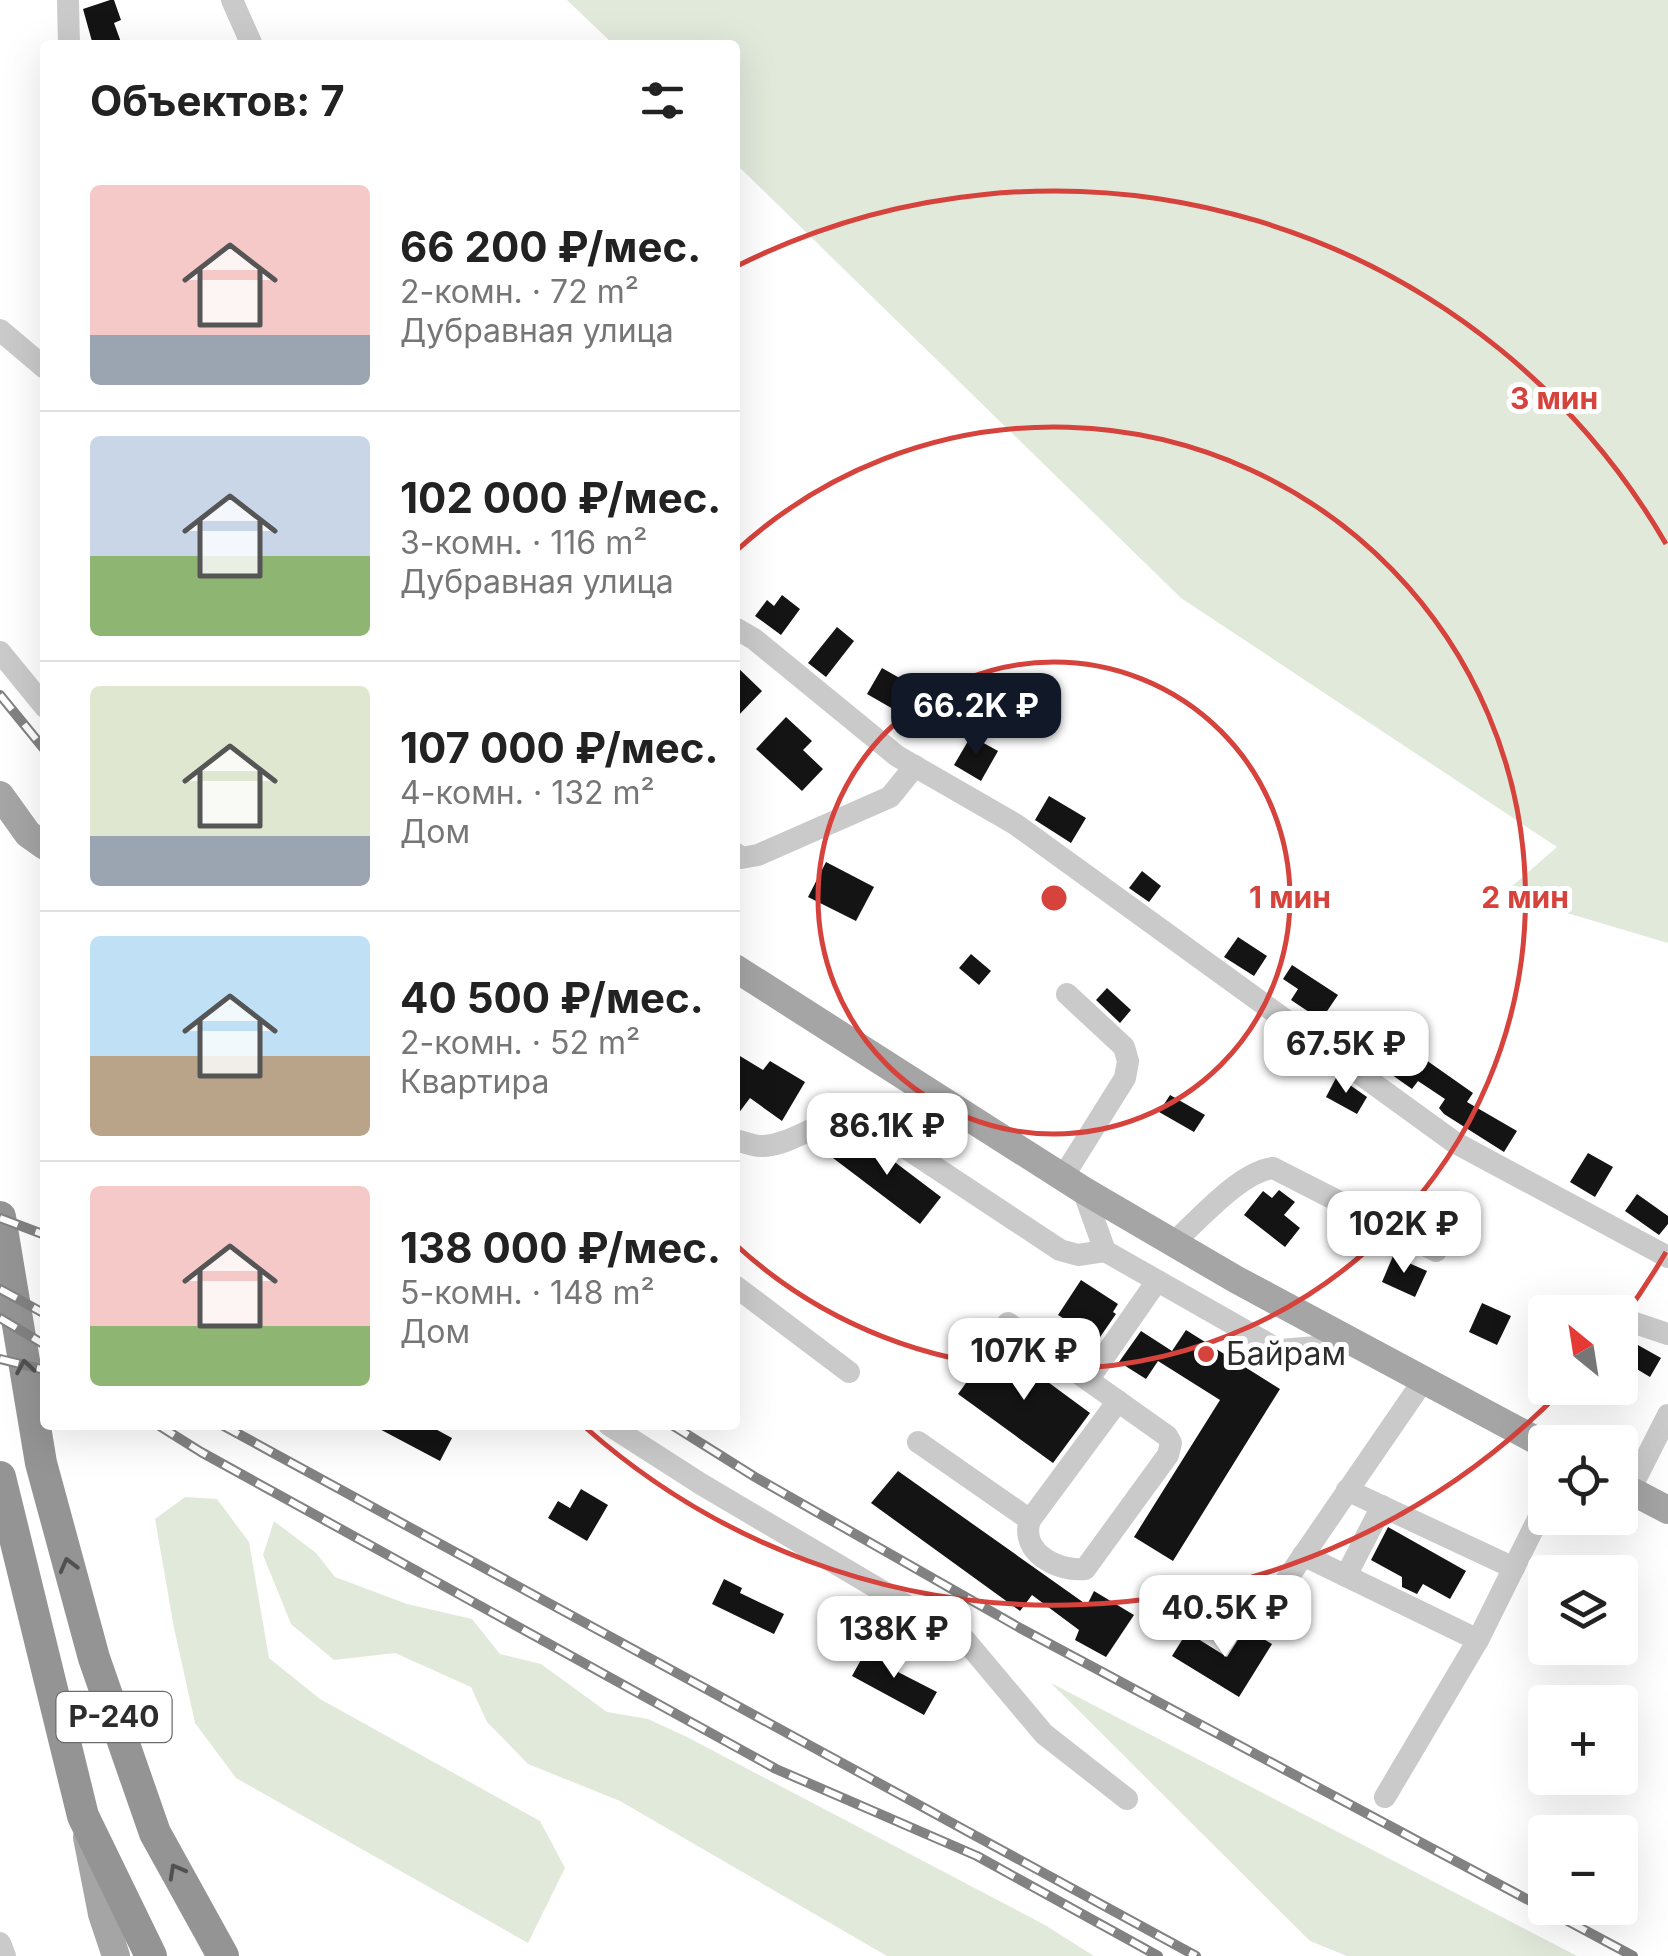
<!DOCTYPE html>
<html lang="ru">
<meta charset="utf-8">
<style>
body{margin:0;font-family:Inter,sans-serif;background:#f6f6f6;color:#222;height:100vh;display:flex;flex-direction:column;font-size:38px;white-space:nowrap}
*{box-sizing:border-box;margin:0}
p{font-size:32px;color:#767676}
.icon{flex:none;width:55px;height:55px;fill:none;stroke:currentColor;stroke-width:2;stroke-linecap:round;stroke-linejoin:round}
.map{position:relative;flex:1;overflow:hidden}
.panel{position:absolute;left:40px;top:40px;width:700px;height:1390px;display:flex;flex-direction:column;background:#fff;border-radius:10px;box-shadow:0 10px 40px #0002}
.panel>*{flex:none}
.needle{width:65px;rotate:330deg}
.controls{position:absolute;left:1528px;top:1295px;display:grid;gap:20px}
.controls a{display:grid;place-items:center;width:110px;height:110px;border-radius:10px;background:#fff;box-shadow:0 10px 40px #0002;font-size:50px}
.price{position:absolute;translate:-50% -85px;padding:0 22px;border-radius:20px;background:#fff;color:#222;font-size:32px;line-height:65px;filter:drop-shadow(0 2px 5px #0008)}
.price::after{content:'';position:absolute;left:50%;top:60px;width:30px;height:22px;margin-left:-15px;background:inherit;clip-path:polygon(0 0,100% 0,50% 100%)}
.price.on{background:#111827;color:#fff}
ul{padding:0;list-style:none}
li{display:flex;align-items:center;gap:30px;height:250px;padding:0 50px}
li+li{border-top:2px solid #e0e0e0}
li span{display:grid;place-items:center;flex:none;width:280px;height:200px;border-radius:10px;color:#555}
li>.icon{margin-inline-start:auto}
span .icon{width:120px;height:120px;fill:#fffc;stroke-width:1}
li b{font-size:42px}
h2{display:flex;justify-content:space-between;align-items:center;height:120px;padding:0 50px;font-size:42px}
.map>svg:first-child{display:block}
.green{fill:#e1e9db}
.building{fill:#141414}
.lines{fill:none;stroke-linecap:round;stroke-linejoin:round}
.minor{stroke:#cacaca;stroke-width:22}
.major{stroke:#a5a5a5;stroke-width:28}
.highway{stroke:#949494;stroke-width:32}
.rail-casing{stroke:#828282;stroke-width:10}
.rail{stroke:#fff;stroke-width:6;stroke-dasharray:19;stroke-linecap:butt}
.oneway{stroke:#515151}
.ring{fill:none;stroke:#d6423c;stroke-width:5}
.poi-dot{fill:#d6423c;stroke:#fff;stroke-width:4}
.labels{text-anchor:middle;stroke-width:10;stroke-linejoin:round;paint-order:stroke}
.shield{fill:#fff;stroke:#6c6c6c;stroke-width:2.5}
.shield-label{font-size:30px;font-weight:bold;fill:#2d2d2d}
.poi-label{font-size:32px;fill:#2d2d2d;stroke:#fff;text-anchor:start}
.centre{fill:#d6423c;stroke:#fff;stroke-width:5}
.ring-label{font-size:30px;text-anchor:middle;font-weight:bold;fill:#d6423c;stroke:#fff;stroke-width:10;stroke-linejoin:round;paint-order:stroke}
</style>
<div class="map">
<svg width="1668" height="1956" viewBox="0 0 1668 1956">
<rect width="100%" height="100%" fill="#fff"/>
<g class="green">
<path d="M 567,0 L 1668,0 L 1668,943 L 1503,894 L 1557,847 L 1181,598 L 735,163 L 735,45 L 614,45 Z"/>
<path d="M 185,1497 L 217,1499 L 249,1542 L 269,1658 L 320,1699 L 540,1821 L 565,1868 L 528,1943 L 236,1778 L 195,1723 L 174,1628 L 155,1519 Z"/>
<path d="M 274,1521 L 316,1553 L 335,1577 L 407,1604 L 472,1619 L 500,1654 L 541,1664 L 607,1712 L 648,1719 L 687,1737 L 1045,1925 L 1094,1956 L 887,1956 L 620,1801 L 528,1764 L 487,1722 L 471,1687 L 395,1653 L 334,1660 L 291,1624 L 263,1555 Z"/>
<path d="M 1051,1683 L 1577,1956 L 1347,1956 L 1310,1941 Z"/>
</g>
<g class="building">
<path d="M 110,0 L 114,0 L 121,20 L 114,23 L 122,45 L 93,45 L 83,9 Z"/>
<path d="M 782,595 L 800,609 L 781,635 L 755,616 L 767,600 L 774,606 Z"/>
<path d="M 837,627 L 854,641 L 826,677 L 808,663 Z"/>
<path d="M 735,665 L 762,691 L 735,719 Z"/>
<path d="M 882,668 L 949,706 L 934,738 L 904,723 L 907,717 L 867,694 Z"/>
<path d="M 786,717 L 812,741 L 803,750 L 823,769 L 802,791 L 756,749 Z"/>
<path d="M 971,736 L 998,751 L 981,781 L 954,765 Z"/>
<path d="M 1049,796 L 1086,818 L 1071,843 L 1035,820 Z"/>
<path d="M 826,862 L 874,887 L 856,921 L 808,897 Z"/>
<path d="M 1142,871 L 1161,886 L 1149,902 L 1129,888 Z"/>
<path d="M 1238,937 L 1267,956 L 1254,976 L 1224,957 Z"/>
<path d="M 971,954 L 991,971 L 979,985 L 959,968 Z"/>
<path d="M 1292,965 L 1338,995 L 1321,1020 L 1291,1000 L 1298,989 L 1283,979 Z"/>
<path d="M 1107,988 L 1131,1010 L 1120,1023 L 1096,1000 Z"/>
<path d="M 1369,1020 L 1473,1093 L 1467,1102 L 1517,1131 L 1504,1152 L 1444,1114 L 1439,1108 L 1445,1099 L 1418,1081 L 1412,1089 L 1351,1046 Z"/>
<path d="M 735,1053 L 763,1070 L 770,1061 L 805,1082 L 782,1121 L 750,1098 L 735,1118 Z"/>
<path d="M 1337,1076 L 1367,1097 L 1357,1114 L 1326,1097 Z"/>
<path d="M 1170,1095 L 1205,1115 L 1194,1132 L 1159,1112 Z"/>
<path d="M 852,1133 L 859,1135 L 941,1197 L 920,1224 L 833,1158 Z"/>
<path d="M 1588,1153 L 1613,1167 L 1595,1197 L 1570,1182 Z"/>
<path d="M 1279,1190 L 1295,1202 L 1284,1215 L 1300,1228 L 1285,1247 L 1244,1215 L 1263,1191 L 1272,1198 Z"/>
<path d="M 1637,1194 L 1668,1216 L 1668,1224 L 1659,1235 L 1625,1211 Z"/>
<path d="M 1393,1256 L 1427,1271 L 1415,1297 L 1382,1282 Z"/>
<path d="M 1081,1280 L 1118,1304 L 1113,1312 L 1116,1314 L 1098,1340 L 1058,1315 Z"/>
<path d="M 1482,1303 L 1511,1316 L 1497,1345 L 1469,1332 Z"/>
<path d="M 1186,1330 L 1280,1389 L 1173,1561 L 1134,1537 L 1220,1400 L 1158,1361 L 1146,1379 L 1119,1362 L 1141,1331 L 1172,1351 Z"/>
<path d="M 1629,1340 L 1661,1358 L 1650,1377 L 1635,1368 L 1632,1374 L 1620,1367 L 1620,1355 Z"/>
<path d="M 995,1343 L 1090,1413 L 1053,1463 L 958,1394 Z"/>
<path d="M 372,1425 L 428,1425 L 452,1438 L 440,1461 Z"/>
<path d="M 898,1471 L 1087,1605 L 1094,1591 L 1134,1615 L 1106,1657 L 1075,1640 L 1079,1630 L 1032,1595 L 1020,1611 L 871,1503 Z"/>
<path d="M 581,1489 L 608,1505 L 587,1541 L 548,1518 L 558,1501 L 570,1508 Z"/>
<path d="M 1388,1527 L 1466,1571 L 1450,1599 L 1423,1584 L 1417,1594 L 1402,1587 L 1402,1577 L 1371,1560 Z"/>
<path d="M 724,1579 L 742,1588 L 740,1593 L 784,1614 L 774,1634 L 712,1604 Z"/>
<path d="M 1187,1632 L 1227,1657 L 1241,1635 L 1255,1634 L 1272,1644 L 1239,1697 L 1172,1656 Z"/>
<path d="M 880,1648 L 904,1661 L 898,1672 L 937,1692 L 924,1715 L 852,1676 L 863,1656 L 873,1661 Z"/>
</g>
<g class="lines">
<g class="minor">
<path d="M 68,0 L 69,45"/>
<path d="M 232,0 L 252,45"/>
<path d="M 0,330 L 45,368"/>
<path d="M 735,628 L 754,639 L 897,756 L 1015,824 L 1454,1142 L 1668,1257"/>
<path d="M 0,652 L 45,707"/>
<path d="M 735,853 L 741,858 L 758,855 L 890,797 L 915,766"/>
<path d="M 736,1140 C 743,1142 753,1146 760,1146 C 794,1147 830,1110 862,1119 L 1060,1250 L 1078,1255 L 1105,1251"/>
<path d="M 1063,1177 L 1125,1078 L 1128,1061 L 1124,1047 L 1067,994"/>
<path d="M 1083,1190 L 1105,1251 L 1279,1350 L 1354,1344"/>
<path d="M 1173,1243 C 1199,1220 1240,1172 1273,1168 L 1436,1251"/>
<path d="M 735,1286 L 849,1372"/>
<path d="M 1620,1318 L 1668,1334"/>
<path d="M 1008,1323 L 1088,1380 L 1157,1281"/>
<path d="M 609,1425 L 701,1484 L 965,1640 L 1044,1734 L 1127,1799"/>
<path d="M 918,1442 L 1030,1520 C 1019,1552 1058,1572 1085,1569 L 1168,1455 L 1171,1443 L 1167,1436 L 1088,1380"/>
<path d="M 1347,1490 L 1514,1568"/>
<path d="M 1630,1490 L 1668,1415"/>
<path d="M 1030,1520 L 1118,1401"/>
<path d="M 1303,1555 L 1478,1640 L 1385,1797"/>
<path d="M 1346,1576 L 1382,1506"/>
<path d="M 1195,1603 C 1219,1614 1239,1629 1263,1614 L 1423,1381"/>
<path d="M 1478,1640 L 1545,1505"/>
<path d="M 0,1943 L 5,1956"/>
</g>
<g class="major">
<path d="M 0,795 L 28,834 L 45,846"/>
<path d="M 735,968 L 1083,1190 L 1237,1280 L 1545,1445"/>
<path d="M 1620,1485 L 1668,1510"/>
<path d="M 87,1837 L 102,1914 L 116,1956"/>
</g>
<g class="highway">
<path d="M 0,1217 L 41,1463 L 94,1658 L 155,1833 L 223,1956"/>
<path d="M 0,1477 L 83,1816 L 151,1956"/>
</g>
<defs>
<g id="rail">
<path d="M 0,695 L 45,750"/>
<path d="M 0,1218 L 45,1235"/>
<path d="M 0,1289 L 45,1314"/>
<path d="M 0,1318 L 45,1345"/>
<path d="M 0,1359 L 45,1370"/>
<path d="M 158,1425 L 201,1452 L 776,1769 L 977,1856 L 1158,1956"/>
<path d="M 222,1425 L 1196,1956"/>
<path d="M 672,1425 L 755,1477 L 1020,1628 L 1633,1956"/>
</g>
</defs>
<use href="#rail" class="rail-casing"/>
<use href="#rail" class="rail"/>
</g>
<defs><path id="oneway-chevron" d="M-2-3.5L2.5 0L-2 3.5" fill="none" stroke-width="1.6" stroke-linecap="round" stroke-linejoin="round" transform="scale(2.5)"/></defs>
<g class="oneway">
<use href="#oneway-chevron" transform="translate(25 1367) rotate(-99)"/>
<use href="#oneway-chevron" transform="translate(68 1565) rotate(-105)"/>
<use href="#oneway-chevron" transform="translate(176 1871) rotate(-119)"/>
</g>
<g class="ring">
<circle cx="1054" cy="898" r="236"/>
<path d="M736 551A471 471 0 1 1 736 1245"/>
<path d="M1666 1252A707 707 0 0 1 1622 1319M1563 1389A707 707 0 0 1 586 1428M739 265A707 707 0 0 1 1666 544"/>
</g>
<circle class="poi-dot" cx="1206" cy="1354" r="10"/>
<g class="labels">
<rect class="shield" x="56.5" y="1692" width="115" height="50" rx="8"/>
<g class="shield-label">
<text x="114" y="1727">Р-240</text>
</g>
<g class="poi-label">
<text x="1226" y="1365">Байрам</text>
</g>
</g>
<circle cx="1054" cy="898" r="15" class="centre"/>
<g class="ring-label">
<text x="1554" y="409">3 мин</text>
<text x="1290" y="908">1 мин</text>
<text x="1525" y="908">2 мин</text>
</g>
</svg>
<div class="controls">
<a><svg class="needle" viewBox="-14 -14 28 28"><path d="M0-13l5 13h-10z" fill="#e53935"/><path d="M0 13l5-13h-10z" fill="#767676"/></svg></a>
<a><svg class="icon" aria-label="locate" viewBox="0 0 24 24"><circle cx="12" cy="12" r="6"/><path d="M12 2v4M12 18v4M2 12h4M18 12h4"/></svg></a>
<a><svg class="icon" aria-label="layers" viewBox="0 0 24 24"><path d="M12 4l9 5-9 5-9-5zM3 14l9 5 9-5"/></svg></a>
<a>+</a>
<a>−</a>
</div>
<b class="price on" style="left:976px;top:758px">66.2K ₽</b>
<b class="price" style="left:1346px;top:1096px">67.5K ₽</b>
<b class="price" style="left:887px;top:1178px">86.1K ₽</b>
<b class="price" style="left:1404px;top:1276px">102K ₽</b>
<b class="price" style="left:1024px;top:1403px">107K ₽</b>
<b class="price" style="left:1225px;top:1660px">40.5K ₽</b>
<b class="price" style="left:894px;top:1681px">138K ₽</b>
<section class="panel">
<h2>Объектов: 7<svg class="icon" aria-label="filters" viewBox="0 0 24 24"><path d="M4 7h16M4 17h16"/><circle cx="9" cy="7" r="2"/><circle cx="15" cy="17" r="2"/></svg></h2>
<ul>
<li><span style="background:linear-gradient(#f6c9c9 75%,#9aa5b1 0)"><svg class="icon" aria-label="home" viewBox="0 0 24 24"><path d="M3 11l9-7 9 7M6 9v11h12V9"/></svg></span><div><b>66 200 ₽/мес.</b><p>2-комн. · 72 m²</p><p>Дубравная улица</p></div></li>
<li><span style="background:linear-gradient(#c9d6e8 60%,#8fb573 0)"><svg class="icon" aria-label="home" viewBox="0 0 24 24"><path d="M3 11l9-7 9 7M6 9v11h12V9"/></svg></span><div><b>102 000 ₽/мес.</b><p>3-комн. · 116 m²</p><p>Дубравная улица</p></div></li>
<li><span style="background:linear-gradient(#dfe7d0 75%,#9aa5b1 0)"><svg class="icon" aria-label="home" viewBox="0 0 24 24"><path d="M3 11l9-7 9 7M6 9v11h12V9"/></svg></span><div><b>107 000 ₽/мес.</b><p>4-комн. · 132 m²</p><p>Дом</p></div></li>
<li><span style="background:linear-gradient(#bfe0f5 60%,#b9a48a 0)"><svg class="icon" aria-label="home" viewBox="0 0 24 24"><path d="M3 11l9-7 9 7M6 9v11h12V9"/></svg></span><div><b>40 500 ₽/мес.</b><p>2-комн. · 52 m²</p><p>Квартира</p></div></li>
<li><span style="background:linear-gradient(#f6c9c9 70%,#8fb573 0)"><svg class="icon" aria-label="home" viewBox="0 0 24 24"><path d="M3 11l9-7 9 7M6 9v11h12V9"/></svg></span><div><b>138 000 ₽/мес.</b><p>5-комн. · 148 m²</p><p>Дом</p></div></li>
</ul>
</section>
</div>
